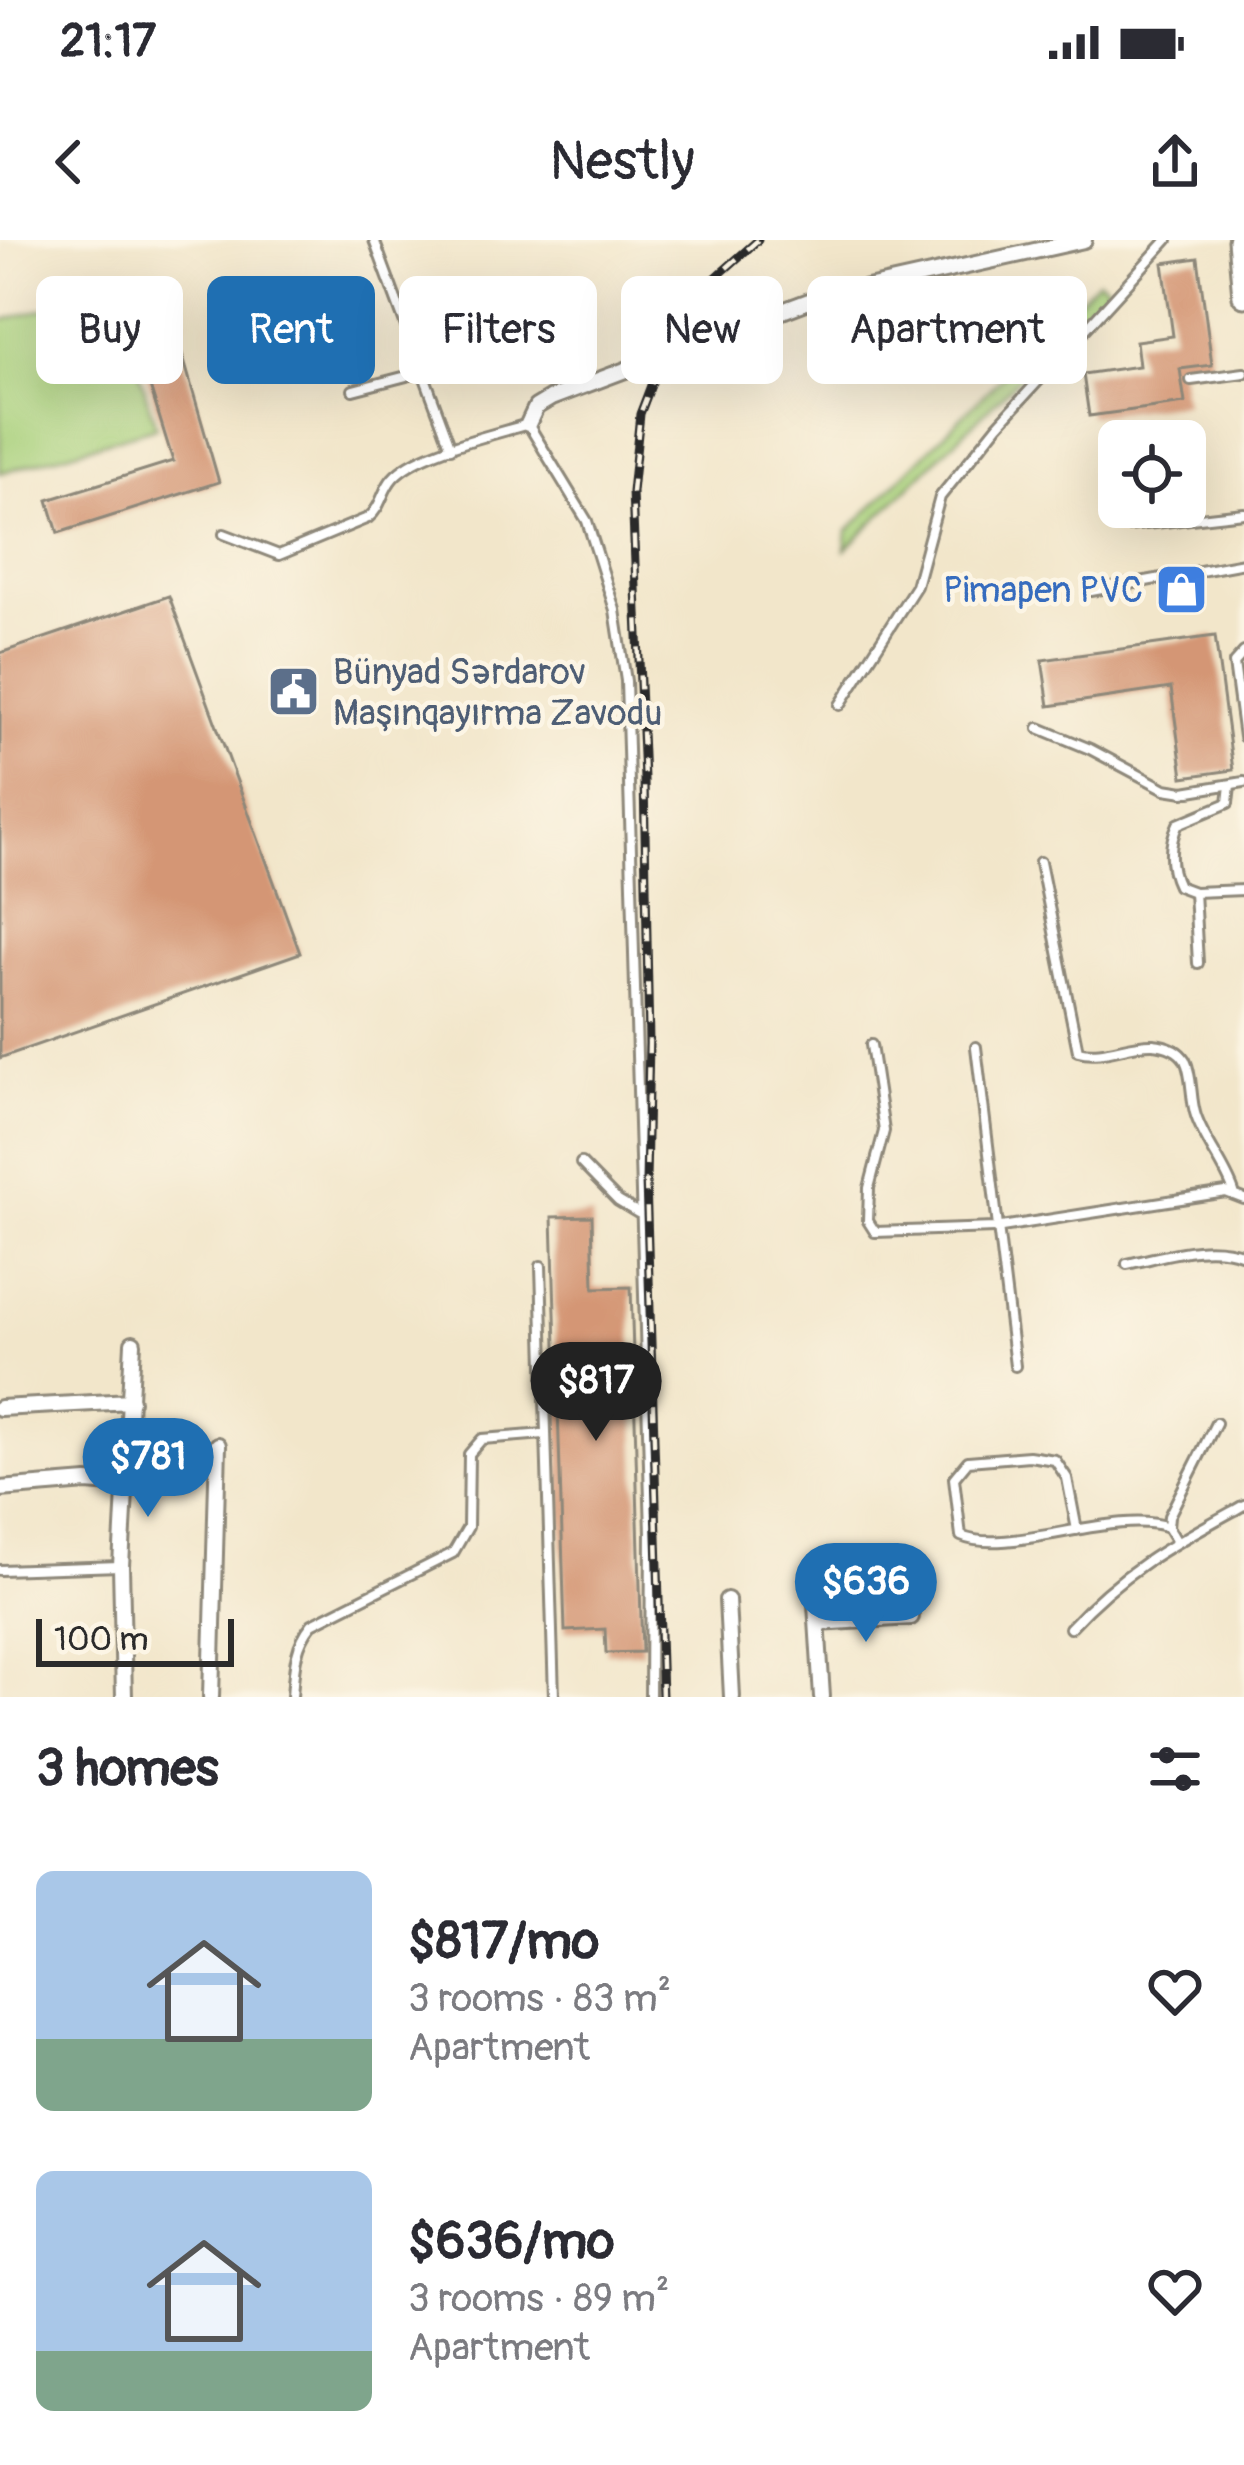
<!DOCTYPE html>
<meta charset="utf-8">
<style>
body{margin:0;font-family:Pangolin,sans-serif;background:#f7f7f7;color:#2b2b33;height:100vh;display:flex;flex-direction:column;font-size:45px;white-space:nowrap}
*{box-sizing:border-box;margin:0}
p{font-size:39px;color:#7c7c81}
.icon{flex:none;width:66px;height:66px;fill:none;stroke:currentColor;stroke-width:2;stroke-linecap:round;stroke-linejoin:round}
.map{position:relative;height:1457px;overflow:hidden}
.side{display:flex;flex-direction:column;background:#fff;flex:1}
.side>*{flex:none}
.hud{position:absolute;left:36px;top:36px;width:1173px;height:108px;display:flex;gap:24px}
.tools{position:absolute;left:1098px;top:180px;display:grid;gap:24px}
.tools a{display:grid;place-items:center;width:108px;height:108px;border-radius:18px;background:#fff;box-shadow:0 12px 48px #0002;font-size:60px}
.scale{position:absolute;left:36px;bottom:30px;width:198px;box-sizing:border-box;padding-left:12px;border:6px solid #2b2b2b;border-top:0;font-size:33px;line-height:42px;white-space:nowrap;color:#2b2b2b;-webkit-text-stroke:9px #fcf5e5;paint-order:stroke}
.price{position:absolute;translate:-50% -102px;padding:0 27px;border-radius:42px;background:#1f6fb2;color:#fff;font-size:39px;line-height:78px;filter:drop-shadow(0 3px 6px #0008)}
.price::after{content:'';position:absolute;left:50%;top:72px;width:36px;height:27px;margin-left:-18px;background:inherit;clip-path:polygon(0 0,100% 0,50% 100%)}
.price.selected{background:#222;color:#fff}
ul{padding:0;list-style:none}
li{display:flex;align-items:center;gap:36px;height:300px;padding:0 36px}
li span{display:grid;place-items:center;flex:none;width:336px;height:240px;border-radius:18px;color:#555}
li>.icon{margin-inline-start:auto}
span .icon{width:144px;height:144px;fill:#fffc;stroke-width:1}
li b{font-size:51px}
h2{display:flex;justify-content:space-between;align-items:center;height:144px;padding:0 36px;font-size:51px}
.tag{padding:0 42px;border-radius:18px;background:#fff;box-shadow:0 12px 48px #0002;font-size:42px;line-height:108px}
.tag.selected{background:#1f6fb2;color:#fff}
.status{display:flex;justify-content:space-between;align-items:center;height:84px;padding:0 60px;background:#fff;direction:ltr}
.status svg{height:33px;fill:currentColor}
header{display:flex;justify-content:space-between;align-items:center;height:156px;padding:0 36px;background:#fff;font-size:54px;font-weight:600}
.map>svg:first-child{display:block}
.green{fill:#a8d07b;stroke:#6a7e53;stroke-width:3}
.building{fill:#d49675}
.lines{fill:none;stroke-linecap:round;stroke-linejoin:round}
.lane-casing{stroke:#8e887a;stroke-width:14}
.street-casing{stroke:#8e887a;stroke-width:20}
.primary-casing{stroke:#8e887a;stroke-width:27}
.lane{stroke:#fff;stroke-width:8}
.street{stroke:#fff;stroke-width:14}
.primary{stroke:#fff;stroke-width:21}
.rail-casing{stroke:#2b2b2b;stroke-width:9}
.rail{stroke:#fcf5e5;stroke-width:4.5;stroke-dasharray:14;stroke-linecap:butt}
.labels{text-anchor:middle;stroke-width:9;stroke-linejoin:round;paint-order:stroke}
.shop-label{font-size:36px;fill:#366cbe;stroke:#fcf5e5;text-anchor:end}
.service-label{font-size:36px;fill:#4e5e75;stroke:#fcf5e5;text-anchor:start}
</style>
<div class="status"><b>21:17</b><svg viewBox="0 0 49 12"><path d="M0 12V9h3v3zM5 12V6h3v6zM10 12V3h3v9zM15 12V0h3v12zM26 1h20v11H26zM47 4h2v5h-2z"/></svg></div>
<header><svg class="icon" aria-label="back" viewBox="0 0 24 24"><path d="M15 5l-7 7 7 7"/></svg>Nestly<svg class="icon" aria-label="share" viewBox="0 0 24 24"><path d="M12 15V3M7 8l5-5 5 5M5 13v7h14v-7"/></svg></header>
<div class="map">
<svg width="1244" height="1457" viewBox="0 0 1244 1457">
<rect width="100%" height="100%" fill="#fcf5e5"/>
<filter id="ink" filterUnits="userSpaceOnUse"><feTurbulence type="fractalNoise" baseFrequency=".00833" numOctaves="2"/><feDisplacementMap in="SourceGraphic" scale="24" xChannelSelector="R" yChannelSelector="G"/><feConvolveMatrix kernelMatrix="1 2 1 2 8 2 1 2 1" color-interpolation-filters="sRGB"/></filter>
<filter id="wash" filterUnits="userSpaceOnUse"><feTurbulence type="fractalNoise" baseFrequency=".004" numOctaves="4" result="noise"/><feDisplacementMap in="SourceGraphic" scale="48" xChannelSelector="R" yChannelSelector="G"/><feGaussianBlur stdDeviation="2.7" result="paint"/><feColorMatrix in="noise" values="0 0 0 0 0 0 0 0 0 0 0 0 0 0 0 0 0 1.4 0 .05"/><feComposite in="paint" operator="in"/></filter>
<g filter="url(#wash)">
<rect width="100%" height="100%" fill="#f2e6ca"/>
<g class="green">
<path d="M 1098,40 L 1110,48 L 845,310 L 847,292 Z"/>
<path d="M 114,50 L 156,187 L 0,233 L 0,81 Z"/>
</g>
<g id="blocks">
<g class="building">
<path d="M 1198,18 L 1212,125 L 1180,129 L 1185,163 L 1089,176 L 1083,134 L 1139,126 L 1136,101 L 1173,96 L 1163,23 Z"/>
<path d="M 164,51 L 219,242 L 58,293 L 48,260 L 173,221 L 124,62 Z"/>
<path d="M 169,356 L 300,713 L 0,818 L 0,413 Z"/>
<path d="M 1215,396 L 1233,530 L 1183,537 L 1171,448 L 1049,466 L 1042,420 Z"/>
<path d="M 592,976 L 594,1048 L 631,1047 L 642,1412 L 606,1413 L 605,1389 L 565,1391 L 552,977 Z"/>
</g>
</g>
</g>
<g filter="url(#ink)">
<use href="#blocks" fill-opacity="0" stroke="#8e887a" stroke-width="3"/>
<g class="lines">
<defs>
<g id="lane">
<path d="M 374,0 L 451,208"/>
<path d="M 1191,140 L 1244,133"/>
<path d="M 353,150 L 422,132"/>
<path d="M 1128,286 L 1244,273"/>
<path d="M 224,294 L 279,315 L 368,278 C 382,267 382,250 393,238 C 416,211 494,195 528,184 L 587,281 L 615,370 L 626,441 L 651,1293 L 650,1457"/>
<path d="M 1091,351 L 1244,323"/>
<path d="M 1244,412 L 1234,423 L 1244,497"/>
<path d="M 840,465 L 916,346 L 940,257 L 998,185 L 1167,0"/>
<path d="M 1039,488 L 1090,509 L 1165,549 L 1184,552 L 1244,542"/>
<path d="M 1040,622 L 1078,811 C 1103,818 1127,803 1153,804 C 1165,805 1178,809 1185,820 C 1193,836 1190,859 1196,876 C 1205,903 1225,925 1234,952"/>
<path d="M 1194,652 L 1178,646 C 1168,626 1169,603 1178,584 L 1228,563 L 1230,545"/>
<path d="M 1198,723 L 1194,652 L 1244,650"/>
<path d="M 871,805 L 884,891 L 869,948 L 868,981 L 875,992 L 995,988 L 1226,952 L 1244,959"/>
<path d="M 976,807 L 1015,1126"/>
<path d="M 581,923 L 618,961 L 638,973"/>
<path d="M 1127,1024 C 1166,1016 1206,1001 1244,1015"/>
<path d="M 541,1026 L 554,1457"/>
<path d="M 1077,1290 L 1067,1238 L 1055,1220 L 1029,1216 L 968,1221 L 954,1238 L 961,1296 C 1007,1317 1117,1268 1168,1287"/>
<path d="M 1177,1302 L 1168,1287 L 1169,1276 L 1216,1183"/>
<path d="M 0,1330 L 120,1326"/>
<path d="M 1070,1388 C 1124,1329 1175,1303 1244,1265"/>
<path d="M 292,1457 C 294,1430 294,1406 312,1384 L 453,1313 L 468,1287 L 469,1214 L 482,1199 L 544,1194"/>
</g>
<g id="street">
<path d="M 528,184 L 536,167 L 551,158 L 809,61 L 1084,0"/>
<path d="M 0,1168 L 131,1161"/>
<path d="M 0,1249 L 87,1242 L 126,1245"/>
<path d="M 815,1349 L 822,1457"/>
<path d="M 727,1360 L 732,1457"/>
<path d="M 818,1383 L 911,1377"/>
<path d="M 124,1457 L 121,1326 L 133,1103"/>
<path d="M 211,1457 L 218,1205"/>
</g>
<path id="primary" d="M 1239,0 L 1244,56"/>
</defs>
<use href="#lane" class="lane-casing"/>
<use href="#street" class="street-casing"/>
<use href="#primary" class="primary-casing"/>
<use href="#lane" class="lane"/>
<use href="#street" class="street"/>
<use href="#primary" class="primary"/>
<defs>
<path id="rail" d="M 662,1457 L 646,941 L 649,803 L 644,539 L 632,252 L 640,174 L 663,114 L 704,48 L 758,0"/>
</defs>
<use href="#rail" class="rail-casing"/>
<use href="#rail" class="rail"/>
</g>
</g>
<defs>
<symbol id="shop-square" viewBox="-11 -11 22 22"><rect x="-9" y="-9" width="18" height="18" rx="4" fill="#3f7fe0" stroke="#fcf5e5"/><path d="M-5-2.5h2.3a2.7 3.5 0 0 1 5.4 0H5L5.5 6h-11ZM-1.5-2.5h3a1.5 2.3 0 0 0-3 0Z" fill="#fff"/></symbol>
<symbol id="civic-square" viewBox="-11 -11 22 22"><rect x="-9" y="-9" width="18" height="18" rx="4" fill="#5c6f8a" stroke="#fcf5e5"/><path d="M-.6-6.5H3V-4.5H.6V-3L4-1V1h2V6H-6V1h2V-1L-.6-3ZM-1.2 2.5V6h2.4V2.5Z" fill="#fff"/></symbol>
</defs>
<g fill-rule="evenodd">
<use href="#shop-square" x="1152" y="320" width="59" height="59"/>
<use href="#civic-square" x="264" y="422" width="59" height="59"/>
</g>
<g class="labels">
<g class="shop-label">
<text x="1143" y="362">Pimapen PVC</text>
</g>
<g class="service-label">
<text x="333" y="444">Bünyad Sərdarov<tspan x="333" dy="41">Maşınqayırma Zavodu</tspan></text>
</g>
</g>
</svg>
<div class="tools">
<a><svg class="icon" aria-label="locate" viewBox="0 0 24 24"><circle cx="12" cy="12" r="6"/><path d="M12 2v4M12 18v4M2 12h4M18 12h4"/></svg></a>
</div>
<div class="scale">100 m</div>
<b class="price selected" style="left:596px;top:1204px">$817</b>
<b class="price" style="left:148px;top:1280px">$781</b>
<b class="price" style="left:866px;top:1405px">$636</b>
<div class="hud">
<a class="tag">Buy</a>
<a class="tag selected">Rent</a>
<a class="tag">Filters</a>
<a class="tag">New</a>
<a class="tag">Apartment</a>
</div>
</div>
<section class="side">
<h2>3 homes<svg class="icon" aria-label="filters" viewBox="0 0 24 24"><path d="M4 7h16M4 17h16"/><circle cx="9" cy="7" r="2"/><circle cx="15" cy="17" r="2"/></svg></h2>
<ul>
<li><span style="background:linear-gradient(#a9c7e8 70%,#7fa58c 0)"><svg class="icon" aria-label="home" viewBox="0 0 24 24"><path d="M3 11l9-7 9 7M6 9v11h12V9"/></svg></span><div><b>$817/mo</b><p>3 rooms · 83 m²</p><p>Apartment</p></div><svg class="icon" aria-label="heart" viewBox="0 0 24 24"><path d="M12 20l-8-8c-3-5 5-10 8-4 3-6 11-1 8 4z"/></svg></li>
<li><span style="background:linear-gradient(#a9c7e8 75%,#7fa58c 0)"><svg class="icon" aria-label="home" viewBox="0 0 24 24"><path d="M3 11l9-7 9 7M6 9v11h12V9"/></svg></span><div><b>$636/mo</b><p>3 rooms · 89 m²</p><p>Apartment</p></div><svg class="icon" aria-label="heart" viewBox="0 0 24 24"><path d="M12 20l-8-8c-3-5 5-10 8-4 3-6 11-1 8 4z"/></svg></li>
</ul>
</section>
